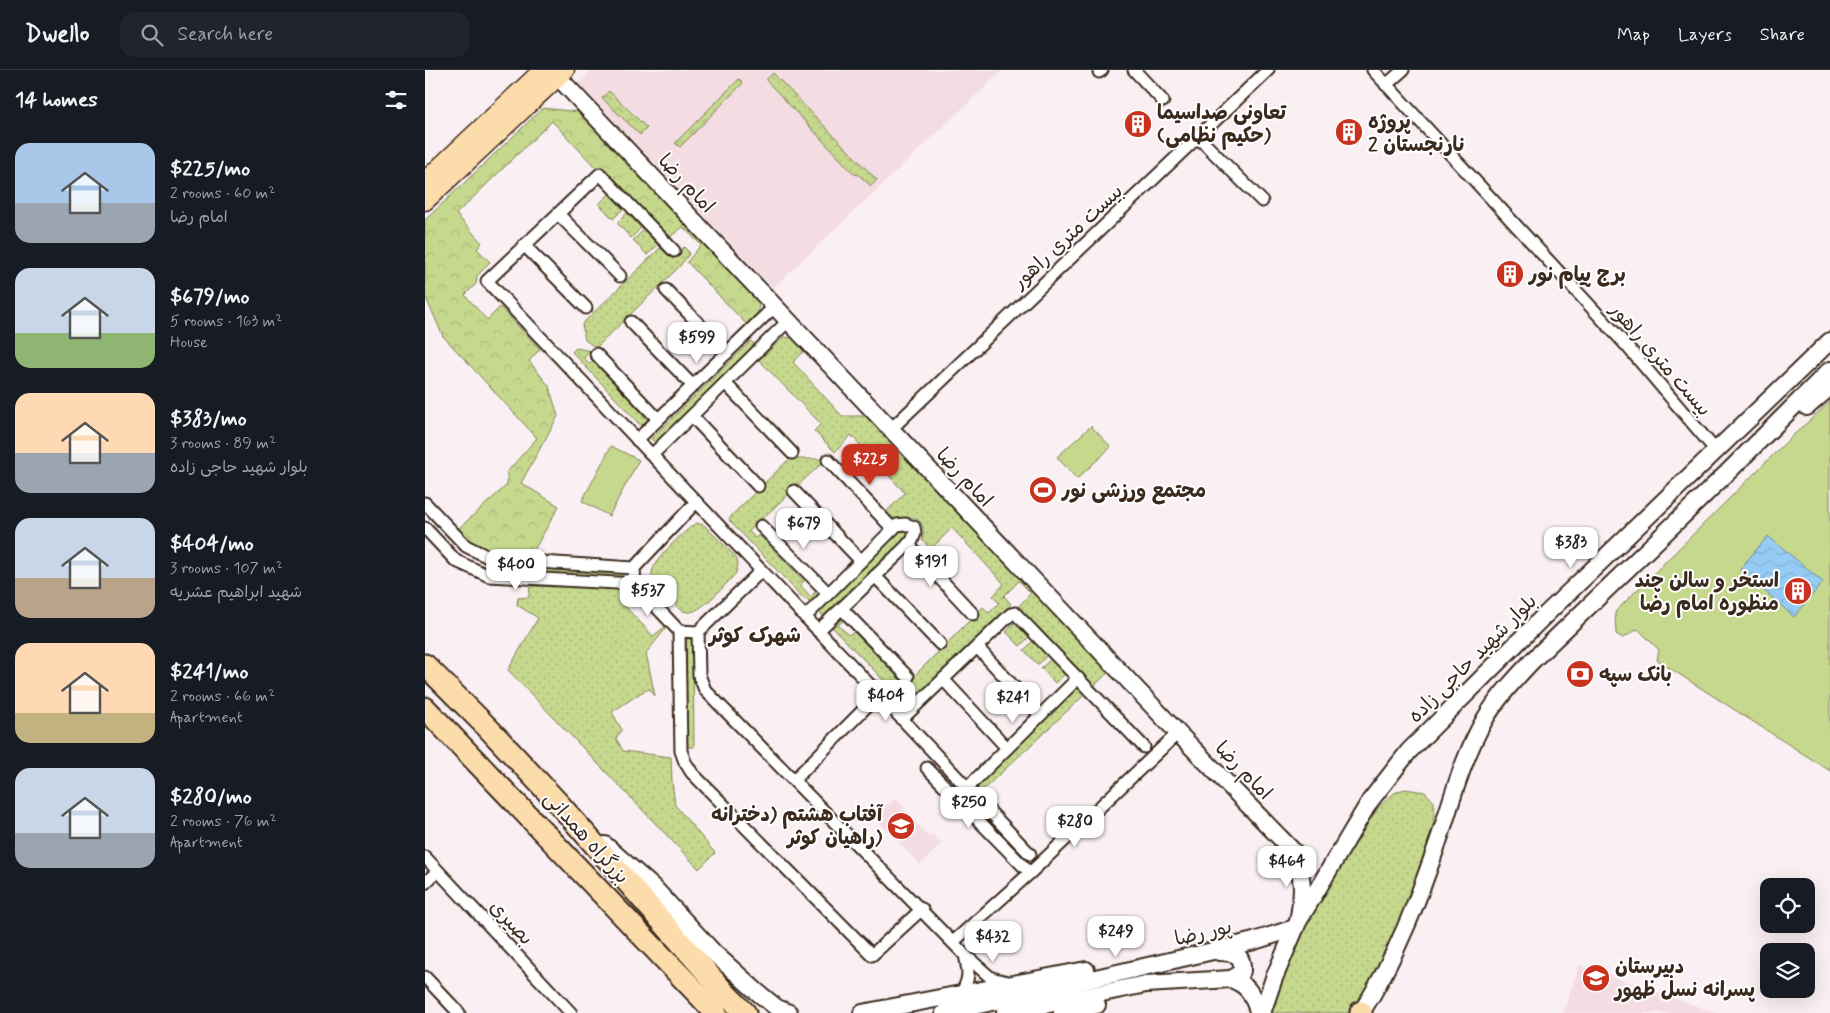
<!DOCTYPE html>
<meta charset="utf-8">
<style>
body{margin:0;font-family:Mynerve,"Playpen Sans Arabic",sans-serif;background:#20242c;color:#f1f3f6;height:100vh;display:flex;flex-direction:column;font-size:19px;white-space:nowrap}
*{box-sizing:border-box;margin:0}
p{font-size:16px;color:#9ea1a6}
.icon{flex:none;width:28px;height:28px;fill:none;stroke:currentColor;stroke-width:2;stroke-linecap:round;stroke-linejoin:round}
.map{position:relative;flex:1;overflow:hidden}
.details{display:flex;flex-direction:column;background:#171b24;width:425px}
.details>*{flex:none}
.fabs{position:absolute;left:1335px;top:808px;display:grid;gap:10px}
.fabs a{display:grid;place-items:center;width:55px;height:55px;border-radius:10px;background:#171b24;box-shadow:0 5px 20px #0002;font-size:25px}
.price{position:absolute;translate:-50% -42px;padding:0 11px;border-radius:10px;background:#fff;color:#222;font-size:16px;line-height:32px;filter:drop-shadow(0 1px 2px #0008)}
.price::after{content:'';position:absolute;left:50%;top:30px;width:15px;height:11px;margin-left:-8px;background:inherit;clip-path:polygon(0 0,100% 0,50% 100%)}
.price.current{background:#c8321e;color:#fff}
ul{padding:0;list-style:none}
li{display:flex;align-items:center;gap:15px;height:125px;padding:0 15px}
li span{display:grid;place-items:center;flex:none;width:140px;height:100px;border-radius:15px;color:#555}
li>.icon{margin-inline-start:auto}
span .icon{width:60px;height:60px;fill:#fffc;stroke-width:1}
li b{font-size:21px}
h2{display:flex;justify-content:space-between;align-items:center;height:60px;padding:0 15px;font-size:21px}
header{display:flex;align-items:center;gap:30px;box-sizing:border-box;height:70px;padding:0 25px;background:#171b24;border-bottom:1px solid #363941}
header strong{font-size:24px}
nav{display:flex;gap:28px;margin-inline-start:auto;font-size:18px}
.search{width:350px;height:45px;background:#20242c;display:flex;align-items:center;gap:12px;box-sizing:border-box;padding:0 18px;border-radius:15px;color:#9ea1a6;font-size:19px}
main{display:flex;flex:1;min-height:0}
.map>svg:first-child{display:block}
.built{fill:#f4dce3}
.grass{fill:url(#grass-dots);stroke:#808156}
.forest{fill:url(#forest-crowns);stroke:#808156}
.garden{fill:#c5d88d;stroke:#808156}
.water{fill:url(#water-waves);stroke:#728b9e}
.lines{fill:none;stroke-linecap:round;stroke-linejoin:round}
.street-casing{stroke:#3b2a1e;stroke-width:15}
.secondary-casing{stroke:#3b2a1e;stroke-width:20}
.primary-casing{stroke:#3b2a1e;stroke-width:21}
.highway-casing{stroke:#3b2a1e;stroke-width:25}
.street{stroke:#fff;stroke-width:11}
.secondary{stroke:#fff;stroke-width:16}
.primary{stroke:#fddcac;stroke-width:18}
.highway{stroke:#fddcac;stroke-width:21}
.labels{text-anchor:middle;stroke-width:4;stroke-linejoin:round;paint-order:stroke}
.poi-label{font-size:20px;font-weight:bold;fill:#3b2a1e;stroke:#fff;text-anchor:start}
.street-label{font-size:20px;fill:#3b2a1e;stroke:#fff}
.neighbourhood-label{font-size:21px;font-weight:bold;fill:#3b2a1e;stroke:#fff}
</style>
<header>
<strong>Dwello</strong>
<div class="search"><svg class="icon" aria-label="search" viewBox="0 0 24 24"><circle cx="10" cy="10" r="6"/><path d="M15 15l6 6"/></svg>Search here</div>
<nav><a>Map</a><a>Layers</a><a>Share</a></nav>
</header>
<main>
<section class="details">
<h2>14 homes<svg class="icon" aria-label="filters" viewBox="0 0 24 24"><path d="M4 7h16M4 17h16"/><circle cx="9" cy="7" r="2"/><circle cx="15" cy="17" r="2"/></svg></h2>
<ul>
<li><span style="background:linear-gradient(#a9c7e8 60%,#9aa5b1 0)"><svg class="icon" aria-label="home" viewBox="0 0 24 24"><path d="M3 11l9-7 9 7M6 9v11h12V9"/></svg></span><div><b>$225/mo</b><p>2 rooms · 60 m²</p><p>امام رضا</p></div></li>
<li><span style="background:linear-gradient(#c9d6e8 65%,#8fb573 0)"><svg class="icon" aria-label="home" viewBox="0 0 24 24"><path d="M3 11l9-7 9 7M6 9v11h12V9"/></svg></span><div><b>$679/mo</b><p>5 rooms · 163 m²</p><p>House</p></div></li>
<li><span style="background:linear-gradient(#ffd9b3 60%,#9aa5b1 0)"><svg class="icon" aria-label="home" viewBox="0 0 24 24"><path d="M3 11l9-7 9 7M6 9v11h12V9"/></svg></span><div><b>$383/mo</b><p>3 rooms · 89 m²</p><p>بلوار شهید حاجی زاده</p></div></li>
<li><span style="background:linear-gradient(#c9d6e8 60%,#b9a48a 0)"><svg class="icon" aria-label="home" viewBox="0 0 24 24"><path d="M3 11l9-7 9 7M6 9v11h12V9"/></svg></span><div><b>$404/mo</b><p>3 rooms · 107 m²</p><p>شهید ابراهیم عشریه</p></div></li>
<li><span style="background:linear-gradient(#ffd9b3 70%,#c2b280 0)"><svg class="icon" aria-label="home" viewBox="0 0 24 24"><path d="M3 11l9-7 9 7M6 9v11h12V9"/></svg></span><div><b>$241/mo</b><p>2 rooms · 66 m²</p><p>Apartment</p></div></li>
<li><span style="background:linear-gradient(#c9d6e8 65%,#9aa5b1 0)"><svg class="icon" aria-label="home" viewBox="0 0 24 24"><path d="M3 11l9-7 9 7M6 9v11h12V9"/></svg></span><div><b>$280/mo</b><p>2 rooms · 76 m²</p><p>Apartment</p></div></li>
</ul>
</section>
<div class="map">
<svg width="1405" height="943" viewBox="0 0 1405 943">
<defs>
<pattern id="grass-dots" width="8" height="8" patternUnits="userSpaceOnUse" patternTransform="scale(1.25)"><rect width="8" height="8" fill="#c5d88d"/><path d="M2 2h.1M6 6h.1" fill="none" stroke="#aaba79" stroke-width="1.8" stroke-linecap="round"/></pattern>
<pattern id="forest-crowns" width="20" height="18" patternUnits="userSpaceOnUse" patternTransform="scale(1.25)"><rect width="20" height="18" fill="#c5d88d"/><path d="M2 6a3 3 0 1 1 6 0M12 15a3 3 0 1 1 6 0" fill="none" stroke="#aaba79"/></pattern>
<pattern id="water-waves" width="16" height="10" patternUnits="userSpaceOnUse" patternTransform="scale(1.25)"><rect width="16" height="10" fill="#96ccf4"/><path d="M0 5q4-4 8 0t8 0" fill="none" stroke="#82afd1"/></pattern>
</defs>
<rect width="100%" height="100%" fill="#faeff2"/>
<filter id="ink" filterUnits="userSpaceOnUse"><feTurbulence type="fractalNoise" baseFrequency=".02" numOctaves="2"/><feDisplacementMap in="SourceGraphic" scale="10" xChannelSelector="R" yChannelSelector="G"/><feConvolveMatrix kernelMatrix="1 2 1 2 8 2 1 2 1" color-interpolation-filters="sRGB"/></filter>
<g filter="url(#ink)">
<g class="built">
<path d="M 167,0 L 578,0 L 348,218 L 153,13 Z"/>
<path d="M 471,728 L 480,737 L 478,739 L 504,767 L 507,764 L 516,774 L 495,795 L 450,747 Z"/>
<path d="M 1154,895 L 1228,921 L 1291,943 L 1138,943 Z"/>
</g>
<g class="grass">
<path d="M 348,3 L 452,110 L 446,116 L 434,105 L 429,104 L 341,10 Z"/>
<path d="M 184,124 L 198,139 L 188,149 L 174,134 Z"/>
<path d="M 202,143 L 216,158 L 206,168 L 192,153 Z"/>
<path d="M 219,160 L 233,175 L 222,185 L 208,170 Z"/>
<path d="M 259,177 L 265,183 L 254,197 L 171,278 L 160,270 L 157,254 L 235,178 L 248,189 Z"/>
<path d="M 359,267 L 373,269 L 383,278 L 368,292 L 417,346 L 444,346 L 686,600 L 546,731 L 541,732 L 542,727 L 652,618 L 662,615 L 662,610 L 593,537 L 606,523 L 594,511 L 579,526 L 586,534 L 484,634 C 477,634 473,628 470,622 L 408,558 L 406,554 L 415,547 L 418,551 L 413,555 L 424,565 L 429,562 L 478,613 L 481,614 L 558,537 L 564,543 L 574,533 L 568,526 L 579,514 L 527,458 L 506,479 L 497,470 C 504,445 481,443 464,452 L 458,445 L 480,423 L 426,365 L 410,382 L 389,361 L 396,354 L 334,290 Z"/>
<path d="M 326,271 L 331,276 L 231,374 L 226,369 Z"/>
<path d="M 151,278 L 166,281 L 159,288 L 165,294 L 168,290 L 225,352 L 218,358 L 147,282 Z"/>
<path d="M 364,389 L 399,389 L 396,394 L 324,461 L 330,468 L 334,465 L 379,511 L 375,515 L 386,527 L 390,522 L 392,525 L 388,530 L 385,531 L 379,529 L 304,450 L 307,445 Z"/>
<path d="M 271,453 L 279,455 L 312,488 L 313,495 L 311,503 C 302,513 278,541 265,542 C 256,543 249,533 244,528 C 238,522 229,516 227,507 C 223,493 260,461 271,453 Z"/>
<path d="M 477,459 L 485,461 L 485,465 L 404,543 L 400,546 L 396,544 L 395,541 Z"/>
<path d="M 73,497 L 197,503 L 196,508 L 73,503 L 71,500 Z"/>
<path d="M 105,516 L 202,519 L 207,524 L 198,534 L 228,566 L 246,552 L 221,583 L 230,626 L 225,619 L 217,622 L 187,642 L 197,660 L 191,668 L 198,681 L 246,687 L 247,712 L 250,735 L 290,783 L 274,799 L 83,600 L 113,548 L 92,535 L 93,528 L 104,527 Z"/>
<path d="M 590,552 L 604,567 L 595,576 L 581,562 Z"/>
<path d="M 261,569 L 268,569 L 269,677 L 262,677 Z"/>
<path d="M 608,571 L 622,585 L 613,595 L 599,580 Z"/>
<path d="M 626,589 L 640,604 L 630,613 L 616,598 Z"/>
<path d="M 980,719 L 1000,722 L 1009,732 L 1009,750 L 997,794 L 974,856 L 944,915 L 924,943 L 842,943 L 868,881 L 911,798 L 953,738 L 969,723 Z"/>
</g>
<g class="forest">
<path d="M 314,9 L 318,13 L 255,77 L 250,73 Z"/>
<path d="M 184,21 L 222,58 L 215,65 L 177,28 Z"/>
<path d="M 118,38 L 154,42 L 334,230 L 333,244 L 322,255 L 262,192 L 276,175 L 258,157 L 245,167 L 177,97 L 170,97 L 127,51 L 31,144 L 57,173 L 52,179 L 65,192 L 52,206 L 51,214 L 40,225 L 62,250 L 75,237 L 115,279 L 104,291 L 124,316 L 133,346 L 96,413 L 134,436 L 108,482 L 102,485 L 62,484 L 34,464 L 33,459 L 82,415 L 82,402 L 112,368 L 18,266 L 0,226 L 0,150 Z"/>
</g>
<g class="garden">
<path d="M 1405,332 L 1405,701 L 1232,590 L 1234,580 L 1213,559 L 1198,568 L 1191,564 L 1190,542 L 1364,369 Z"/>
<path d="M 666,356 L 686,377 L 652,409 L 632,387 Z"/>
<path d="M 186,376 L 214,390 L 184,446 L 157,431 Z"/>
</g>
<path class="water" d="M 1343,466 L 1398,512 L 1369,547 L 1315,499 Z"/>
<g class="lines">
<defs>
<g id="street">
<path d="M 709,0 L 738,31"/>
<path d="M 948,0 L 1201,275 L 1292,382"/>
<path d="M 674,2 L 677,0"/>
<path d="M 961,15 L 978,0"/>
<path d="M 773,67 L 837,131"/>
<path d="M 133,144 L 195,206"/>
<path d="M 99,175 L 161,238"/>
<path d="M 249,181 L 175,104 L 62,211 L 605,784"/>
<path d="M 241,220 L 302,283"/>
<path d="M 206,252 L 268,316"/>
<path d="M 171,284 L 233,349"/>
<path d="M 300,313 L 367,383"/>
<path d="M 267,346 L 333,416"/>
<path d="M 466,359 L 843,0"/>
<path d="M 212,370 L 350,236"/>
<path d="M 227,385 L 363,251"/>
<path d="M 403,390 L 468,459"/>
<path d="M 369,421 L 436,491"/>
<path d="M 271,432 L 209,498 L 210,514 L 254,561 L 273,562 L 336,501"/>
<path d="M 0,433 L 41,476 L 67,489 L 209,498"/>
<path d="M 336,456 L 403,523"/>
<path d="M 0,458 L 31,491 L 64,506 L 210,514"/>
<path d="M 483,474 L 548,544"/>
<path d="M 450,506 L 515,574"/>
<path d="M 417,539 L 483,607"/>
<path d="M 380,547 L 472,455 L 480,454 L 489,457 L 490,463 L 487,471 L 393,561"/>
<path d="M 254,561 L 256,681 L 260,692 L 267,703 L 447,885 L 497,839"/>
<path d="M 273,562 L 274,605 L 280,620 L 539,884 L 566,908 L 583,912"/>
<path d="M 552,577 L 615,645"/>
<path d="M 518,609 L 582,678"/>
<path d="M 477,649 L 586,544 L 590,543 L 719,677"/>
<path d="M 502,698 L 605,803"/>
<path d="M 369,710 L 453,625"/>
<path d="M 542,718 L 653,608"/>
<path d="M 0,787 L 146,943"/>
<path d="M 0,813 L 13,801"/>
<path d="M 528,872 L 605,803 L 753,663"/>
<path d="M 0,907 L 34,943"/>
<path d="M 536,924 C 545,908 544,903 540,885"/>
</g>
<g id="secondary">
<path d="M 133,7 L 753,663 L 868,781 C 880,808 878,825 873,852"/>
<path d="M 1382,337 L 1405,317"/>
<path d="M 180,775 L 229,818 L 289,883 L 331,921 L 352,938 L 364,943"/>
<path d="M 794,882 C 809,883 818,883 817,901 L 812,906 L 806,909"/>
<path d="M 437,943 L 661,900"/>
<path d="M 519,943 L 788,881 L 829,871 L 870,858"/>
<path d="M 580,943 L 721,914 L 806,909 C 825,916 827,925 834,943"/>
<path d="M 637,943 L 672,935"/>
<path d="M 837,943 L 849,908 L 873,852 L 945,731 L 984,681 L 1115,550 L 1405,271"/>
<path d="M 936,943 C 971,888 994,828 1015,766 C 1028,726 1039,685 1060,649 C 1073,627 1091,608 1108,590 L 1301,404 L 1405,300"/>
</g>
<g id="primary">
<path d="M 0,111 L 118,0"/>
<path d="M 0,131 L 140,0"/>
</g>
<g id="highway">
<path d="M 0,595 L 64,659 L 134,734 L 298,921 L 320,943"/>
<path d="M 0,638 L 291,943"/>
<path d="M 936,943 L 936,942"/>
</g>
</defs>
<use href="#street" class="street-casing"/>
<use href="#secondary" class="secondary-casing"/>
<use href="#primary" class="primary-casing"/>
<use href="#highway" class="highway-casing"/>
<use href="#street" class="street"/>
<use href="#secondary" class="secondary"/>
<use href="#primary" class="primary"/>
<use href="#highway" class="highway"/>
</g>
</g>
<defs>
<symbol id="building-disc" viewBox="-11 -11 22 22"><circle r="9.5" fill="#c8321e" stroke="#fff"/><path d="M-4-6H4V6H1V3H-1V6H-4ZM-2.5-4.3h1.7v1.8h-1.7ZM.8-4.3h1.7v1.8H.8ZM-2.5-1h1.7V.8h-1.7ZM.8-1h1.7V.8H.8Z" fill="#fff"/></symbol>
<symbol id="stadium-disc" viewBox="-11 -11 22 22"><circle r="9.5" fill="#c8321e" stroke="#fff"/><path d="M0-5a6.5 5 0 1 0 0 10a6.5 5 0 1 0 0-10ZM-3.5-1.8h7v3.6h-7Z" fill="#fff"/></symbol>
<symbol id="bank-disc" viewBox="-11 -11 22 22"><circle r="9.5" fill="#c8321e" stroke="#fff"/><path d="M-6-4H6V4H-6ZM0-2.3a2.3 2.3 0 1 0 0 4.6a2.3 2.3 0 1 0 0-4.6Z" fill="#fff"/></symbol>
<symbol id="school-disc" viewBox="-11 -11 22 22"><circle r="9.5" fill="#c8321e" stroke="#fff"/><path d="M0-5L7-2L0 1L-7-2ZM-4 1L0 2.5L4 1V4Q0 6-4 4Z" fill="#fff"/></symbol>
</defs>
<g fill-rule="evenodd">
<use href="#building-disc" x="697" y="38" width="32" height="32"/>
<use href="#building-disc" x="908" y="46" width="32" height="32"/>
<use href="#building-disc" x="1069" y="188" width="32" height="32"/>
<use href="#stadium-disc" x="602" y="404" width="32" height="32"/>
<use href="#building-disc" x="1357" y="505" width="32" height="32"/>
<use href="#bank-disc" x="1139" y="588" width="32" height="32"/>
<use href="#school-disc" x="460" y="740" width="32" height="32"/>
<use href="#school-disc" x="1155" y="892" width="32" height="32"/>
</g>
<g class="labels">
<g class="poi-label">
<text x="732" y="49">تعاونی صداسیما<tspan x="732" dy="23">(حکیم نظامی)</tspan></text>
<text x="943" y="58">پروژه<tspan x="943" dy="23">نارنجستان 2</tspan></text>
<text x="1104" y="211">برج پیام نور</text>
<text x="637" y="427">مجتمع ورزشی نور</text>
<text x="1354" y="517" text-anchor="end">استخر و سالن چند<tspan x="1354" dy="23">منظوره امام رضا</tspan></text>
<text x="1174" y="611">بانک سپه</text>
<text x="457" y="751" text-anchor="end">آفتاب هشتم (دخترانه<tspan x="457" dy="23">راهیان کوثر)</tspan></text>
<text x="1190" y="903">دبیرستان<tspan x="1190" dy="23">پسرانه نسل ظهور</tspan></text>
</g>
<g class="street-label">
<text transform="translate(262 113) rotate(47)" y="7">امام رضا</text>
<text transform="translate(642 166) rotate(-43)" y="7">بیست متری راهور</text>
<text transform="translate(1236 289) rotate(49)" y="7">بیست متری راهور</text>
<text transform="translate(540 407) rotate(47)" y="7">امام رضا</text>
<text transform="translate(1047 588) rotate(-45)" y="7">بلوار شهید حاجی زاده</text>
<text transform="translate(819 700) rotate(46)" y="7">امام رضا</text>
<text transform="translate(162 767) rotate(48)" y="7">بزرگراه همدانی</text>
<text transform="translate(87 852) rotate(47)" y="7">بصیری</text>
<text transform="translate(778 862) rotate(-13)" y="7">پور رضا</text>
</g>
<g class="neighbourhood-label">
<text x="330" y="572">شهرک کوثر</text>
</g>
</g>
</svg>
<div class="fabs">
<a><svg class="icon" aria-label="locate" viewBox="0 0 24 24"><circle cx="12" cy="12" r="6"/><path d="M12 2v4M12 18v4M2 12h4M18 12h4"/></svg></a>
<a><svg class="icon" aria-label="layers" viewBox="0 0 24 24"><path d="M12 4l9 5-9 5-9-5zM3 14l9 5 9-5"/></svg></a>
</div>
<b class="price" style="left:272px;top:294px">$599</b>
<b class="price current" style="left:445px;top:416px">$225</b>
<b class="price" style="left:379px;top:480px">$679</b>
<b class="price" style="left:1146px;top:499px">$383</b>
<b class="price" style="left:506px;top:518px">$191</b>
<b class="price" style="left:91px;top:521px">$400</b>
<b class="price" style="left:223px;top:547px">$537</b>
<b class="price" style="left:461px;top:652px">$404</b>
<b class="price" style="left:588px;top:654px">$241</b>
<b class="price" style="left:544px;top:759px">$250</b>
<b class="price" style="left:650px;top:778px">$280</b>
<b class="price" style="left:862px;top:818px">$464</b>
<b class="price" style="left:691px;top:888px">$249</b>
<b class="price" style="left:568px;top:893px">$432</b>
</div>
</main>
